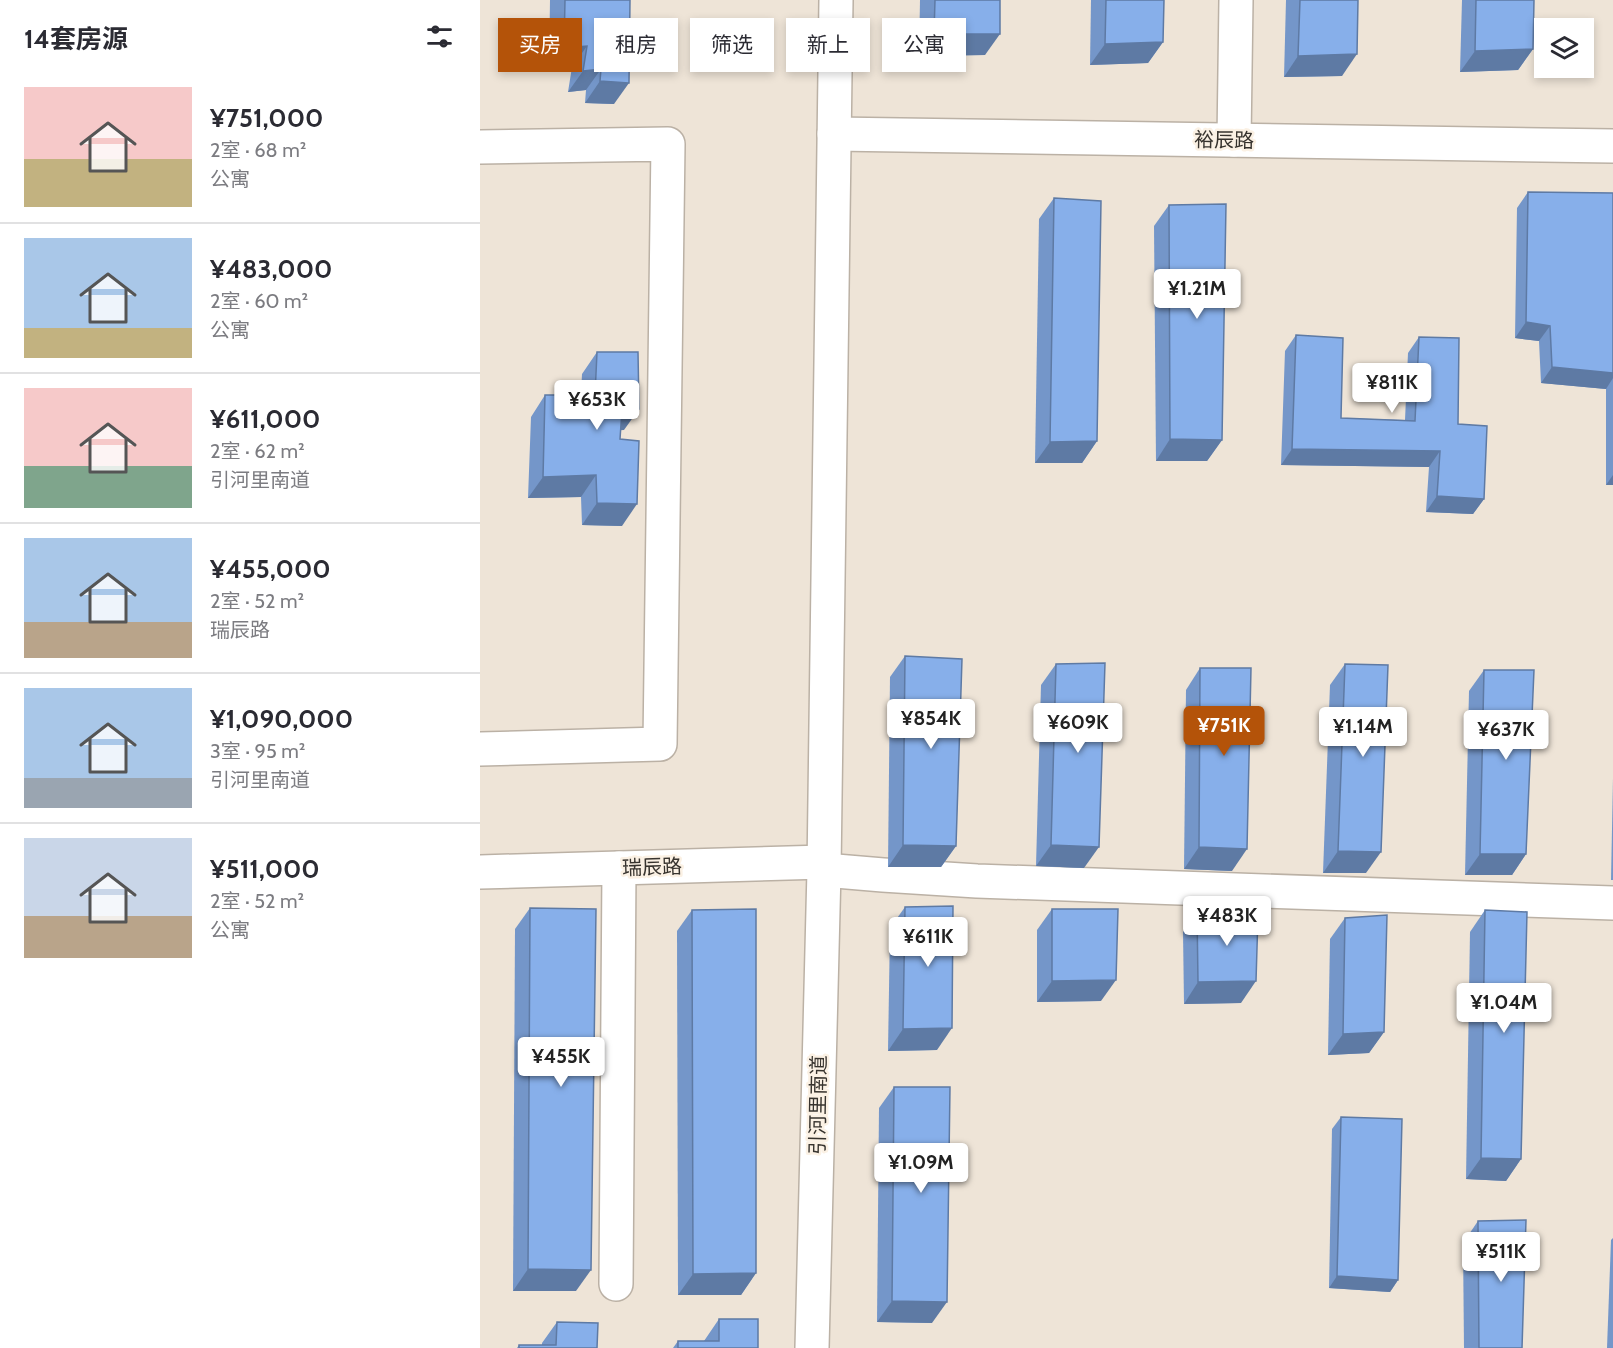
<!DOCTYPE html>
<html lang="zh">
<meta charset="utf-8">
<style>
body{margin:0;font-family:Cabin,"Noto Sans SC",sans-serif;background:#f7f7f7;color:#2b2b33;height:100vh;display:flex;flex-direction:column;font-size:22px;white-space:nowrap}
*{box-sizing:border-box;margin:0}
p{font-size:20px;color:#7c7c81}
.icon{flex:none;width:33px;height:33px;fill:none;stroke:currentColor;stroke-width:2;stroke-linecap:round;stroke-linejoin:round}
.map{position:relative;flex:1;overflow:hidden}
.details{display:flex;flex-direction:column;background:#fff;width:480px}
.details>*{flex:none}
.guide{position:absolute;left:18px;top:18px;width:570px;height:54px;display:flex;gap:12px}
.fabs{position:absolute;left:1054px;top:18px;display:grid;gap:12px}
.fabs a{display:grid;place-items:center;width:60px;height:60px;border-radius:0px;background:#fff;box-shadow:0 3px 9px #0003;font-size:30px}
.price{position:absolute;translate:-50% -51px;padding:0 14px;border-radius:6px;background:#fff;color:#222;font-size:20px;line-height:39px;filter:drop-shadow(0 2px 3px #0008)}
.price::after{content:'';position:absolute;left:50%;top:36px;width:18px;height:14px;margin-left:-9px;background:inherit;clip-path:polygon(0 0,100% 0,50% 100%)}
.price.selected{background:#b45309;color:#fff}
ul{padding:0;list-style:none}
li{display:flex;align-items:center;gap:18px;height:150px;padding:0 24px}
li+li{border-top:2px solid #e1e1e2}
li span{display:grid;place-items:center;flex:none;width:168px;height:120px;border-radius:0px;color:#555}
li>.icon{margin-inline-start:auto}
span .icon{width:72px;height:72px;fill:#fffc;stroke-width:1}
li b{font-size:26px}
h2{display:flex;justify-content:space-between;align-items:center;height:72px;padding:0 24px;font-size:26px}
.pill{padding:0 21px;border-radius:0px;background:#fff;box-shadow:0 3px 9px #0003;font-size:21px;line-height:54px}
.pill.selected{background:#b45309;color:#fff}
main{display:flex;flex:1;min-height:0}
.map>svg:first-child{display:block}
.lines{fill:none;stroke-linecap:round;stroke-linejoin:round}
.minor-casing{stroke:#bbb1a5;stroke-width:36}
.minor{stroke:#fff;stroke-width:33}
.wall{fill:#7496c9}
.shaded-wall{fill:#5e7aa4}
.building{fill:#87afea;stroke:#5e7aa4;stroke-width:1.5}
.labels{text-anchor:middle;stroke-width:5;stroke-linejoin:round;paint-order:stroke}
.street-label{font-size:20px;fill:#37332e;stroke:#fbf1e4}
</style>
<main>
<section class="details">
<h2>14套房源<svg class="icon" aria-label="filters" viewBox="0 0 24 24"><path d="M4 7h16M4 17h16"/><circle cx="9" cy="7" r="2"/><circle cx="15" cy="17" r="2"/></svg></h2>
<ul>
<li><span style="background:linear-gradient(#f6c9c9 60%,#c2b280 0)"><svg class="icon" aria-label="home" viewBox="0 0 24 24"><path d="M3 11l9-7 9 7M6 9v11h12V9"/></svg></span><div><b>¥751,000</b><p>2室 · 68 m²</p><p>公寓</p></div></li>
<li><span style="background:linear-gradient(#a9c7e8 75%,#c2b280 0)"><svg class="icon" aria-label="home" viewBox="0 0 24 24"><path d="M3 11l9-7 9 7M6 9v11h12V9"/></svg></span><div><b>¥483,000</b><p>2室 · 60 m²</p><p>公寓</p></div></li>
<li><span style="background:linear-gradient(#f6c9c9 65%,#7fa58c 0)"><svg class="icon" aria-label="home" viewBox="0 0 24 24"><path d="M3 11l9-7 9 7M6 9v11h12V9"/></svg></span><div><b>¥611,000</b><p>2室 · 62 m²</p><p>引河里南道</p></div></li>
<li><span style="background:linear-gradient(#a9c7e8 70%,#b9a48a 0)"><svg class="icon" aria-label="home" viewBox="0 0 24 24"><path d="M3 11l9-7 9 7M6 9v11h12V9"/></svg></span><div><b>¥455,000</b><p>2室 · 52 m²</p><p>瑞辰路</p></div></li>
<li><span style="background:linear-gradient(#a9c7e8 75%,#9aa5b1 0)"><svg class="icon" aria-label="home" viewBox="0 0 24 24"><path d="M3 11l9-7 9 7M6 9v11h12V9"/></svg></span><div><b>¥1,090,000</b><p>3室 · 95 m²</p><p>引河里南道</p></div></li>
<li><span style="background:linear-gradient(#c9d6e8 65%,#b9a48a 0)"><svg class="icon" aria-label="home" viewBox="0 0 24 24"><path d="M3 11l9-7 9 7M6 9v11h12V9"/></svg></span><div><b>¥511,000</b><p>2室 · 52 m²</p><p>公寓</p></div></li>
</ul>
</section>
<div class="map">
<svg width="1133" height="1348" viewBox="0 0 1133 1348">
<rect width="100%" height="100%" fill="#eee4d7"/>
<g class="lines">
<defs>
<g id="minor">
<path d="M 354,134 L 1133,146"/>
<path d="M 754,140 L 756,0"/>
<path d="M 0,147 L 188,144 L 180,744 L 0,749"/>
<path d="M 344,870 L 403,875 L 497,881 L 1133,903"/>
<path d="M 0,872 L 344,862"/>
<path d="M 136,1284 L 139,868"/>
<path d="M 332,1348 L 344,870 L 356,0"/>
</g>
</defs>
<use href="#minor" class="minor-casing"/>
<use href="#minor" class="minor"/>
</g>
<g class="wall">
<path d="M 70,0 L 150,0 L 134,104 L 105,103 L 106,90 L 88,92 L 92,67 L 69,69 Z"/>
<path d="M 440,0 L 520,0 L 505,55 L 439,56 Z"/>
<path d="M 611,0 L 684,0 L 683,42 L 668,63 L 610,65 Z"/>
<path d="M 806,0 L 878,0 L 862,76 L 804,77 Z"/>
<path d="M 982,0 L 1054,0 L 1053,49 L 1038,70 L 980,72 Z"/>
<path d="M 1048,192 L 1133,193 L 1133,485 L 1126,485 L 1126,389 L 1061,383 L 1059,341 L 1035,338 L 1037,208 Z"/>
<path d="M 574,198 L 617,441 L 602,463 L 555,463 L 559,219 Z"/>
<path d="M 689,205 L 742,440 L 727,461 L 676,461 L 674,226 Z"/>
<path d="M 816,335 L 861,418 L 925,420 L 928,353 L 939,337 L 978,424 L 1004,499 L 993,514 L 946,512 L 949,467 L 801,465 L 805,351 Z"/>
<path d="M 117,352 L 144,430 L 140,430 L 140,439 L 142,526 L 102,525 L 101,497 L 48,498 L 51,417 L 65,395 L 101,395 L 102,374 Z"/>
<path d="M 425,656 L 476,846 L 461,867 L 408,867 L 410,677 Z"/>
<path d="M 576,664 L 604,868 L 556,866 L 561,685 Z"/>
<path d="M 865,664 L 886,873 L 843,873 L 850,685 Z"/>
<path d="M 720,668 L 752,871 L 704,869 L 706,690 Z"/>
<path d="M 1004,670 L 1046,854 L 1032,875 L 985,875 L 989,691 Z"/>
<path d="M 1133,778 L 1133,880 L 1131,880 Z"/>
<path d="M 425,907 L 457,1050 L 408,1051 L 410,928 Z"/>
<path d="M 50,908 L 96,1291 L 33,1291 L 35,929 Z"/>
<path d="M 572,909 L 621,1001 L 557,1002 L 557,930 Z"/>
<path d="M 212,910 L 276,1273 L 261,1295 L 198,1295 L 197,931 Z"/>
<path d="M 1005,910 L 1041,1159 L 1026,1181 L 986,1179 L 990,932 Z"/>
<path d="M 717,911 L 761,1003 L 704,1004 L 703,932 Z"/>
<path d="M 865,918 L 904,1032 L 889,1053 L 848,1055 L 850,939 Z"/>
<path d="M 414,1087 L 452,1323 L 397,1322 L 399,1108 Z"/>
<path d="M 861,1117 L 918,1280 L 910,1292 L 849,1288 L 852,1129 Z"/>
<path d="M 998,1221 L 1042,1348 L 984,1348 L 983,1243 Z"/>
<path d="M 1133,1238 L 1133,1348 L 1127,1348 L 1131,1240 Z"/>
<path d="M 239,1319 L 278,1348 L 193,1348 L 198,1341 L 224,1341 Z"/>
<path d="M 77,1322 L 117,1348 L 37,1348 L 39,1345 L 62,1345 L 62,1343 Z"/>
</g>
<g class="shaded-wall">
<path d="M 454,34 L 520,34 L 505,55 L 439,56 Z"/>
<path d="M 683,42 L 668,63 L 610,65 L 625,44 Z"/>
<path d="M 107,46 L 92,67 L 69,69 L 84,48 Z"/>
<path d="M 1053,49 L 1038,70 L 980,72 L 995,51 Z"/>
<path d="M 877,54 L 862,76 L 804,77 L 818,56 Z"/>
<path d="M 121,69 L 106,90 L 88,92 L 103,71 Z"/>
<path d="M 120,81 L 149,83 L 134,104 L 105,103 Z"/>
<path d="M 1046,322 L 1070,326 L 1059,341 L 1035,338 Z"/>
<path d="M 1072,367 L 1133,373 L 1133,378 L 1126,389 L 1061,383 Z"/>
<path d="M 159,409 L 144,430 L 127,431 L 142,410 Z"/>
<path d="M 690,439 L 742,440 L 727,461 L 676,461 Z"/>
<path d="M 617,441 L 602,463 L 555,463 L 570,442 Z"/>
<path d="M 812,449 L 960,451 L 949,467 L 801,465 Z"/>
<path d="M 116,475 L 101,497 L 48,498 L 63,477 Z"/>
<path d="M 1133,475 L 1133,485 L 1126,485 Z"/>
<path d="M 957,496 L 1004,499 L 993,514 L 946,512 Z"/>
<path d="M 117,503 L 157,504 L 142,526 L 102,525 Z"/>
<path d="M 423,845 L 476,846 L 461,867 L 408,867 Z"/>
<path d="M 571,845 L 619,847 L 604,868 L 556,866 Z"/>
<path d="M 719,847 L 767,849 L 752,871 L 704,869 Z"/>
<path d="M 858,851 L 901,852 L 886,873 L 843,873 Z"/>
<path d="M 1000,854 L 1046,854 L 1032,875 L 985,875 Z"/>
<path d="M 636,980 L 621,1001 L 557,1002 L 572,981 Z"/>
<path d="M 776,981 L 761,1003 L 704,1004 L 718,982 Z"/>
<path d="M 472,1028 L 457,1050 L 408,1051 L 423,1029 Z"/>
<path d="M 904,1032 L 889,1053 L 848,1055 L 863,1034 Z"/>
<path d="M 1001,1158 L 1041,1159 L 1026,1181 L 986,1179 Z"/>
<path d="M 48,1269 L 111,1270 L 96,1291 L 33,1291 Z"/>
<path d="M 276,1273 L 261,1295 L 198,1295 L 213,1274 Z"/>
<path d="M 857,1276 L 918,1280 L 910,1292 L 849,1288 Z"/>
<path d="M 412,1301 L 467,1302 L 452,1323 L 397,1322 Z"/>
</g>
<g class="building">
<path d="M 85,0 L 150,0 L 149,83 L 120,81 L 121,69 L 103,71 L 107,46 L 84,48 Z"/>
<path d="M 455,0 L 520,0 L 520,34 L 454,34 Z"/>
<path d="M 626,0 L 684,0 L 683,42 L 625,44 Z"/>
<path d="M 820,0 L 878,0 L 877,54 L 818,56 Z"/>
<path d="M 996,0 L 1054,0 L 1053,49 L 995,51 Z"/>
<path d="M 1048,192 L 1133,193 L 1133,373 L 1072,367 L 1070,326 L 1046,322 Z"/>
<path d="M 574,198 L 621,201 L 617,441 L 570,442 Z"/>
<path d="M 746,204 L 742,440 L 690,439 L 689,205 Z"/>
<path d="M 816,335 L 863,338 L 861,418 L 935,421 L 939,337 L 979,338 L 978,424 L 1007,426 L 1004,499 L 957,496 L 960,451 L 812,449 Z"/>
<path d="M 117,352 L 158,352 L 159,409 L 142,410 L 140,439 L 159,441 L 157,504 L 117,503 L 116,475 L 63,477 L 65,395 L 115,395 Z"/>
<path d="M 425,656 L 482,659 L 476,846 L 423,845 Z"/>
<path d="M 625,663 L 619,847 L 571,845 L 576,664 Z"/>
<path d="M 865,664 L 908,665 L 901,852 L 858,851 Z"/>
<path d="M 720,668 L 771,668 L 767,849 L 719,847 Z"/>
<path d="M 1004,670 L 1054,670 L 1046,854 L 1000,854 Z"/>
<path d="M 473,906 L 472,1028 L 423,1029 L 425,907 Z"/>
<path d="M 50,908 L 116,909 L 111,1270 L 48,1269 Z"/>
<path d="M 276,909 L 276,1273 L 213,1274 L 212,910 Z"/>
<path d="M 572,909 L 638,909 L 636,980 L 572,981 Z"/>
<path d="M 1005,910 L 1047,912 L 1041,1159 L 1001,1158 Z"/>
<path d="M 717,911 L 778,915 L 776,981 L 718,982 Z"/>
<path d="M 907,915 L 904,1032 L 863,1034 L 865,918 Z"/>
<path d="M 414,1087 L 470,1087 L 467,1302 L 412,1301 Z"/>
<path d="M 861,1117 L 922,1119 L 918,1280 L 857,1276 Z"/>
<path d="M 1046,1220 L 1042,1348 L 999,1348 L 998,1221 Z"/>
<path d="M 239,1319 L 278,1319 L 278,1348 L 198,1348 L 198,1341 L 239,1341 Z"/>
<path d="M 77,1322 L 118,1323 L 117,1348 L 39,1348 L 39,1345 L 76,1345 Z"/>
</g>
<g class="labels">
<g class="street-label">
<text transform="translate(744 140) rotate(1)" y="7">裕辰路</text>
<text transform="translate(172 867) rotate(-2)" y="7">瑞辰路</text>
<text transform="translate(338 1105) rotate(-89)" y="7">引河里南道</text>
</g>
</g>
</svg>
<div class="fabs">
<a><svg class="icon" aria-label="layers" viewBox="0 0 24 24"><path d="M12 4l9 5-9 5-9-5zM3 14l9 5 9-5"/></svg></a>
</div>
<b class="price" style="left:717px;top:320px">¥1.21M</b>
<b class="price" style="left:912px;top:414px">¥811K</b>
<b class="price" style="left:117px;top:431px">¥653K</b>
<b class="price" style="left:451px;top:750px">¥854K</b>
<b class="price" style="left:598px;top:754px">¥609K</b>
<b class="price selected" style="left:744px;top:757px">¥751K</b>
<b class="price" style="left:883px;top:758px">¥1.14M</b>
<b class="price" style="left:1026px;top:761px">¥637K</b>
<b class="price" style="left:747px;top:947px">¥483K</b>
<b class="price" style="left:448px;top:968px">¥611K</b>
<b class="price" style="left:1024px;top:1034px">¥1.04M</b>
<b class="price" style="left:81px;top:1088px">¥455K</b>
<b class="price" style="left:441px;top:1194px">¥1.09M</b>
<b class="price" style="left:1021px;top:1283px">¥511K</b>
<div class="guide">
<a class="pill selected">买房</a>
<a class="pill">租房</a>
<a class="pill">筛选</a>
<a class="pill">新上</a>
<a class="pill">公寓</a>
</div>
</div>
</main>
